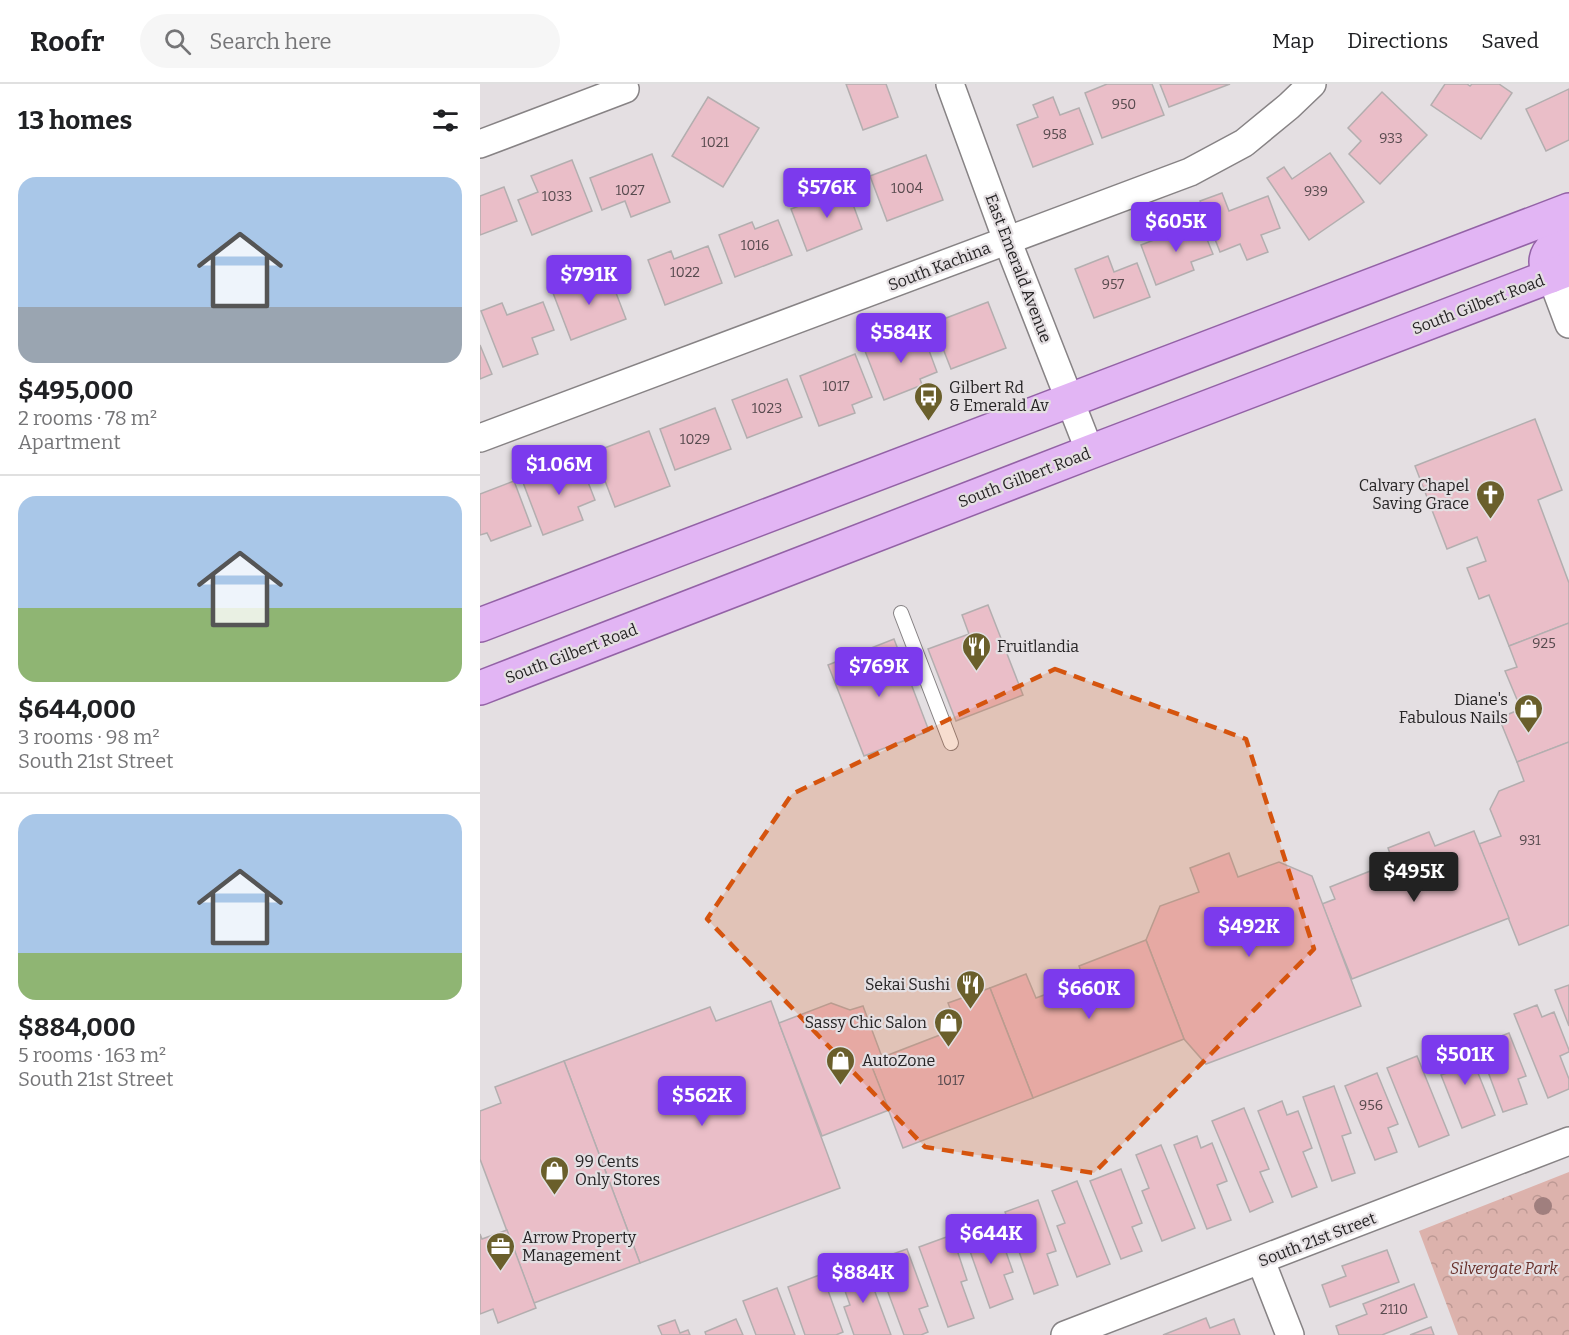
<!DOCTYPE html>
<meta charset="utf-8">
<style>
body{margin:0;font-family:Bitter,serif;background:#f6f6f6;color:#202124;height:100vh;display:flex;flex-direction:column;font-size:22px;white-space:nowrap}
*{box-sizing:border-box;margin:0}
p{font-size:20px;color:#757577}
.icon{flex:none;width:33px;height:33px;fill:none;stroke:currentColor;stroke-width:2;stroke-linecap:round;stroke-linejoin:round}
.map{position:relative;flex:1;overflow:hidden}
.details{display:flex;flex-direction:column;background:#fff;width:480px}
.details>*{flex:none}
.price{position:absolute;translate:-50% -51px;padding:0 14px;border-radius:6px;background:#7c3aed;color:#fff;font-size:20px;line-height:39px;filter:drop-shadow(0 2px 3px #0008)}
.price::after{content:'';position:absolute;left:50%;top:36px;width:18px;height:14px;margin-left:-9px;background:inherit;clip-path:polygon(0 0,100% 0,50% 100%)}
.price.active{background:#222;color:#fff}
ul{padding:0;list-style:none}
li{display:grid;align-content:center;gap:12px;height:318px;padding:0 18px}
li+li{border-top:2px solid #e0e0e0}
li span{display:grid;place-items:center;height:186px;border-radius:18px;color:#555}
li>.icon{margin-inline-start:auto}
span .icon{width:108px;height:108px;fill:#fffc;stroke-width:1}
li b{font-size:26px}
h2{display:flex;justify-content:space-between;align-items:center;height:72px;padding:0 18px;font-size:26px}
header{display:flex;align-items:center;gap:36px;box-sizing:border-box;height:84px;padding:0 30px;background:#fff;border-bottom:2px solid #e0e0e0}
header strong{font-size:28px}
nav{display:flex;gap:33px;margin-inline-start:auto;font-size:21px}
.search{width:420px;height:54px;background:#f6f6f6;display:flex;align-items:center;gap:15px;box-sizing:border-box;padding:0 21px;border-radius:33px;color:#757577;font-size:22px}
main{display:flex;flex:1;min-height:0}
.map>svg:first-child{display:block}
.forest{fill:url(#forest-crowns)}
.building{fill:#eabec8;stroke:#b3aeaf;stroke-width:1.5}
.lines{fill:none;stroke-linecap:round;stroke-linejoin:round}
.lane-casing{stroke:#878385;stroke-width:16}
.street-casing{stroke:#878385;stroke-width:30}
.primary-casing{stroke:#9362a6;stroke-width:36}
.lane{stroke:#fff;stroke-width:14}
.street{stroke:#fff;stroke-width:27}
.primary{stroke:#e2b5f4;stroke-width:33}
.tree{fill:#a07f7e}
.marked{fill:#d5540e;fill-opacity:0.2;stroke:#d5540e;stroke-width:4.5;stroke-dasharray:12 8;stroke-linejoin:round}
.labels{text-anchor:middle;stroke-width:4.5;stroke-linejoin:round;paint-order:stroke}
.number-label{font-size:14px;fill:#574a4e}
.street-label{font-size:16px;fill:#262425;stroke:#e4dfe2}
.poi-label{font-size:16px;fill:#262425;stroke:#e4dfe2;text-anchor:start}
.park-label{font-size:16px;font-style:italic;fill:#69312c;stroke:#e4dfe2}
</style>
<header>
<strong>Roofr</strong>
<div class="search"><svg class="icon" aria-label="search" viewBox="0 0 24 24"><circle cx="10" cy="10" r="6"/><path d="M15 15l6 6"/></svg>Search here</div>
<nav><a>Map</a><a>Directions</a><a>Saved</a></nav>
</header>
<main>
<section class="details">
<h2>13 homes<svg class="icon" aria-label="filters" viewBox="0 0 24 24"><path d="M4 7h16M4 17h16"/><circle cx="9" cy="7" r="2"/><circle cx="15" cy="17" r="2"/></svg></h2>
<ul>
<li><span style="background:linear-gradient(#a9c7e8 70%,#9aa5b1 0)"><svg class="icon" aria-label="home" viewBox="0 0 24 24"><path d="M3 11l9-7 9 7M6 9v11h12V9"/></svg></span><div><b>$495,000</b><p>2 rooms · 78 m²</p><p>Apartment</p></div></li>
<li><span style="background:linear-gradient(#a9c7e8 60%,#8fb573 0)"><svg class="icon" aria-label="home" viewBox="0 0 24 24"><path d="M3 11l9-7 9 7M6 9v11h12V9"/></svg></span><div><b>$644,000</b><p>3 rooms · 98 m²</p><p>South 21st Street</p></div></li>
<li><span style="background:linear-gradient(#a9c7e8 75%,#8fb573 0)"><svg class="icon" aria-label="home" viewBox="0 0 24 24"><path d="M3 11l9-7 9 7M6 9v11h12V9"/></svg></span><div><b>$884,000</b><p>5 rooms · 163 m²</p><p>South 21st Street</p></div></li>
</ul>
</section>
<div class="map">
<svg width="1089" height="1251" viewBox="0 0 1089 1251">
<defs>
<pattern id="forest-crowns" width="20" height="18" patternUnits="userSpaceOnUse" patternTransform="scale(1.5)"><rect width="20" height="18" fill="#dcb2ac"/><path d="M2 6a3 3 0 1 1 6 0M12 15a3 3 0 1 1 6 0" fill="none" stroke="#bd9994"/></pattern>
</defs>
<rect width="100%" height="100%" fill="#e4dfe2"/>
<path class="forest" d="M 1089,1088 L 1089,1251 L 978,1251 L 939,1147 Z"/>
<g class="building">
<path d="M 366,0 L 406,0 L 418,33 L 383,46 Z"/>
<path d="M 627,0 L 672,0 L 684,31 L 622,54 L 605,9 Z"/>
<path d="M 680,0 L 750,0 L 689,23 Z"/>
<path d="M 965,0 L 987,0 L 990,2 L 992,0 L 1019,0 L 1032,9 L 1001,55 L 951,21 Z"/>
<path d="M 1089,5 L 1089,56 L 1066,67 L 1046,25 Z"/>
<path d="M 902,8 L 947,51 L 900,100 L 869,70 L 881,57 L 868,44 Z"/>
<path d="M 228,13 L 279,44 L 243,103 L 192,72 Z"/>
<path d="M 573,13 L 580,31 L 599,24 L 613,60 L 553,83 L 537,41 L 558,33 L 553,21 Z"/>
<path d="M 850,69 L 884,118 L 829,156 L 787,94 L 804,83 L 812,95 Z"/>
<path d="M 172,70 L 190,118 L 151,133 L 145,117 L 122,126 L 110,94 Z"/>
<path d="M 446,71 L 463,116 L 407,137 L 390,92 Z"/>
<path d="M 92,76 L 112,127 L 52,151 L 38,116 L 58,108 L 51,92 Z"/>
<path d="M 24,103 L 37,137 L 0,151 L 0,112 Z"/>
<path d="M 367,104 L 382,145 L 327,167 L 311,125 Z"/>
<path d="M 742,109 L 749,127 L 788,112 L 800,144 L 781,151 L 788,168 L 767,176 L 760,160 L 740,168 L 720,117 Z"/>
<path d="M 298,136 L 312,171 L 255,193 L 239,151 L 272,138 L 275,145 Z"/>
<path d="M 720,138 L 733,170 L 711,178 L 714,186 L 676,201 L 661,161 Z"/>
<path d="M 228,162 L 242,199 L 185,221 L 168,176 L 191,167 L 194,175 Z"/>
<path d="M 628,172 L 634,188 L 657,179 L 670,213 L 614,234 L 595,185 Z"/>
<path d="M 128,188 L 146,235 L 91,256 L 73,209 Z"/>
<path d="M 63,218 L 74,246 L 52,254 L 58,270 L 23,283 L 1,227 L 22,219 L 27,231 Z"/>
<path d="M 508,218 L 526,264 L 471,285 L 453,239 Z"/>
<path d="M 441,245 L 457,288 L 440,295 L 442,301 L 404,316 L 385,267 Z"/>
<path d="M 0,261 L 12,290 L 0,295 Z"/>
<path d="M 375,270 L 392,313 L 372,321 L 375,329 L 339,342 L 320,292 Z"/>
<path d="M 307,295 L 322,333 L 267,354 L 252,316 Z"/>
<path d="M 235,324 L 251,365 L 195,386 L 180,345 Z"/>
<path d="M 1055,335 L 1082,406 L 1058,416 L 1089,499 L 1089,539 L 1029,562 L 1009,511 L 999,515 L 987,484 L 1006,477 L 997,453 L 967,465 L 935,382 Z"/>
<path d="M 169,347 L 190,402 L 135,423 L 114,368 Z"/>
<path d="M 99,375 L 115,416 L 98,423 L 103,436 L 63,451 L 42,396 Z"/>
<path d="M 34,397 L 51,442 L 11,457 L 7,449 L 0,451 L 0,410 Z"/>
<path d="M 508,521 L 543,611 L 476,637 L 448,565 L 489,550 L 482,531 Z"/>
<path d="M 1089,539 L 1089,658 L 1037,678 L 1019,634 L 1041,625 L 1025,587 L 1037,583 L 1029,562 Z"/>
<path d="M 414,555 L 449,647 L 384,672 L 348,581 Z"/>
<path d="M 1089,658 L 1089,841 L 1039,861 L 999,760 L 1021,752 L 1010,725 L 1019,707 L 1044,697 L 1037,678 Z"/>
<path d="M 994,747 L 1029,834 L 872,895 L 842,820 L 855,815 L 850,803 L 913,778 L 908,764 L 949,748 L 955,762 Z"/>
<path d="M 749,769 L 758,793 L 799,778 L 832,792 L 881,922 L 726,980 L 704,955 L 666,856 L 680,822 L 719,808 L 710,784 Z"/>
<path d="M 666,856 L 704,955 L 553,1014 L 510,904 L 546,890 L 556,914 L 604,896 L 599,882 Z"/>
<path d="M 1089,901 L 1089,942 L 1075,906 Z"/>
<path d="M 510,904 L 553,1014 L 423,1064 L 390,978 L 478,944 L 468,919 Z"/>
<path d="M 291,917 L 360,1104 L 160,1179 L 84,977 L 230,923 L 236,937 Z"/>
<path d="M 351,919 L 370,926 L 383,922 L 402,973 L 390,978 L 409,1026 L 342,1052 L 299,939 Z"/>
<path d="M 1057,921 L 1062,933 L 1074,928 L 1089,966 L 1089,968 L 1080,972 L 1089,995 L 1089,1005 L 1068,1014 L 1034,930 Z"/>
<path d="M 1029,949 L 1046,992 L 1038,995 L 1047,1020 L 1023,1028 L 998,961 Z"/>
<path d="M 985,957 L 1015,1031 L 982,1044 L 961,991 L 967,989 L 958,967 Z"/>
<path d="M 937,972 L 969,1051 L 939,1063 L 907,984 Z"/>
<path d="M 84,977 L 160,1179 L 54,1219 L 0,1075 L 0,1027 L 21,1019 L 15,1003 Z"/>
<path d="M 897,989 L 918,1040 L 908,1044 L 917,1068 L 895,1076 L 865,1002 Z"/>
<path d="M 854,1002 L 871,1049 L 862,1052 L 875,1089 L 852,1097 L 823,1013 Z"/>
<path d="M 802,1017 L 807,1031 L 818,1027 L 832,1064 L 823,1068 L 837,1103 L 812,1113 L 778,1027 Z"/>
<path d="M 764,1024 L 789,1085 L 780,1088 L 793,1118 L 770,1128 L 732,1037 Z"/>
<path d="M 717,1052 L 721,1064 L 732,1059 L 747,1097 L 737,1101 L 751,1136 L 727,1145 L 694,1061 Z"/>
<path d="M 681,1061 L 715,1144 L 682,1157 L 662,1107 L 669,1104 L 656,1071 Z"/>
<path d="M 641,1085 L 662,1139 L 652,1143 L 662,1167 L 641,1175 L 610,1097 Z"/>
<path d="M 597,1097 L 630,1180 L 597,1193 L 577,1142 L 585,1139 L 572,1107 Z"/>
<path d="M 558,1116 L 576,1167 L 567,1170 L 578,1201 L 554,1210 L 525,1128 Z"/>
<path d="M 517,1142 L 533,1188 L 524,1191 L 533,1215 L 510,1224 L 485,1153 Z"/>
<path d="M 27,1146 L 56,1224 L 18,1239 L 13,1225 L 0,1230 L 0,1150 L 2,1155 Z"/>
<path d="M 472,1151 L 487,1196 L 481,1198 L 494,1234 L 468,1243 L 439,1163 Z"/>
<path d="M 427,1165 L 448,1222 L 439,1225 L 448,1248 L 441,1251 L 424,1251 L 396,1176 Z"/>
<path d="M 907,1166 L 919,1198 L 850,1223 L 842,1201 L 866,1192 L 862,1182 Z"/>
<path d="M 385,1181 L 411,1251 L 374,1251 L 364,1223 L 370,1221 L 359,1190 Z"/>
<path d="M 342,1190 L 363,1248 L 356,1251 L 325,1251 L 308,1203 Z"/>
<path d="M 934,1200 L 947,1233 L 902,1251 L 859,1251 L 856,1242 L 887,1230 L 883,1220 Z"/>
<path d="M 297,1204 L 315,1251 L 276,1251 L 263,1217 Z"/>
<path d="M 726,1234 L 730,1244 L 754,1235 L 760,1251 L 683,1251 Z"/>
<path d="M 256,1235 L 263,1251 L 226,1251 L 225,1248 Z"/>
<path d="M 195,1236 L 200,1249 L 208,1246 L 210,1251 L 182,1251 L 178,1242 Z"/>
<path d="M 951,1243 L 954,1251 L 930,1251 Z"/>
</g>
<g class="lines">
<defs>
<path id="lane" d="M 421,529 L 471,659"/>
<g id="street">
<path d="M 470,0 L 527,156 L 610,368"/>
<path d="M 0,60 L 145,5"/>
<path d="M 1071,192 L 1089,240"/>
<path d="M 0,354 L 710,88 L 764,59 L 809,22 L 832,0"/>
<path d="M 781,1177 L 810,1251"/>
<path d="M 585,1251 L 1089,1057"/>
</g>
<g id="primary">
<path d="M 1071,192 C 1069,188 1066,183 1066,178 C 1066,166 1080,157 1089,153"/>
<path d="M 0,541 L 1089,126"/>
<path d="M 0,604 L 610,368 L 1089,185"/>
</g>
</defs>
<use href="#lane" class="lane-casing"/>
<use href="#street" class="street-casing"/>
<use href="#primary" class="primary-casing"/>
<use href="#lane" class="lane"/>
<use href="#street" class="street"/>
<use href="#primary" class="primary"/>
</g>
<circle class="tree" cx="1063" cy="1122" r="9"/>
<path class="marked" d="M 575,585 L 766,655 L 834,865 L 614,1089 L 445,1063 L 227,835 L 312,710 Z"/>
<defs>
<symbol id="bus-pin" viewBox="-11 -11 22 30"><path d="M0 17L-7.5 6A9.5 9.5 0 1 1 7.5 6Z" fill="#6a5f2b" stroke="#e4dfe2"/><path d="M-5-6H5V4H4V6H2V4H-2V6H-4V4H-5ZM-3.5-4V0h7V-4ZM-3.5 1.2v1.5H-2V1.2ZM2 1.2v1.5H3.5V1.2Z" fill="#fff"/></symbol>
<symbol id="church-pin" viewBox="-11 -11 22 30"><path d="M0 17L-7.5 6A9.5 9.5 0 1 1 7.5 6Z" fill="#6a5f2b" stroke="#e4dfe2"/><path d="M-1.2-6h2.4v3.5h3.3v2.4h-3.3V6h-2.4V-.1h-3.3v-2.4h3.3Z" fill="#fff"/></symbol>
<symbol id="restaurant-pin" viewBox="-11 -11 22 30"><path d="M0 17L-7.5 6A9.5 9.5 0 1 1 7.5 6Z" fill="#6a5f2b" stroke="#e4dfe2"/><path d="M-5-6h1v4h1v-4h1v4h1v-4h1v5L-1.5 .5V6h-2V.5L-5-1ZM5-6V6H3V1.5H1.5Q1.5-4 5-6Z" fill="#fff"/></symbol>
<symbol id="shop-pin" viewBox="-11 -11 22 30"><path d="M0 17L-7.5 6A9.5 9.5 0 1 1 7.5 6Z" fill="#6a5f2b" stroke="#e4dfe2"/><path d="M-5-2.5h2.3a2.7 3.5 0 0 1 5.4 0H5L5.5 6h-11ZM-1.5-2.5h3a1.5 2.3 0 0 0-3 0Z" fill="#fff"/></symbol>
<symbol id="office-pin" viewBox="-11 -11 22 30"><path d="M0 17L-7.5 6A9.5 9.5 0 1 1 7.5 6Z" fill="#6a5f2b" stroke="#e4dfe2"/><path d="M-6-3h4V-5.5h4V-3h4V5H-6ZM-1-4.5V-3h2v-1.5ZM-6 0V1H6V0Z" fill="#fff"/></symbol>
</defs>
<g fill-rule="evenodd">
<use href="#bus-pin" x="432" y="296" width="33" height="45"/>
<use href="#church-pin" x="994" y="394" width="33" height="45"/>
<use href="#restaurant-pin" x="480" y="546" width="33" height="45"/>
<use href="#shop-pin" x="1032" y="608" width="33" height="45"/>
<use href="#restaurant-pin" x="474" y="884" width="33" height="45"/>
<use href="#shop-pin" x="452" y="922" width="33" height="45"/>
<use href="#shop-pin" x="344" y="960" width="33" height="45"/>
<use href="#shop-pin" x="58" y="1070" width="33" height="45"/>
<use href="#office-pin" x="4" y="1146" width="33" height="45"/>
</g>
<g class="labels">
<g class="number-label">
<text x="644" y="25">950</text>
<text x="575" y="55">958</text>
<text x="911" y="59">933</text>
<text x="235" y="63">1021</text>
<text x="427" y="109">1004</text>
<text x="150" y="111">1027</text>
<text x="836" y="112">939</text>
<text x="77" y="117">1033</text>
<text x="275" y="166">1016</text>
<text x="205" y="193">1022</text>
<text x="633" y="205">957</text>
<text x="356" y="307">1017</text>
<text x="287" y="329">1023</text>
<text x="215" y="360">1029</text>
<text x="1064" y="564">925</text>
<text x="1050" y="761">931</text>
<text x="471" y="1001">1017</text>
<text x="891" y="1026">956</text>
<text x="914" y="1230">2110</text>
</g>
<g class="street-label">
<text transform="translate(459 182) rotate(-21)" y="6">South Kachina</text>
<text transform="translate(539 184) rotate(69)" y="6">East Emerald Avenue</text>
<text transform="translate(998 220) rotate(-21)" y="6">South Gilbert Road</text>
<text transform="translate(544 393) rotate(-21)" y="6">South Gilbert Road</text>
<text transform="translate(91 569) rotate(-21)" y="6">South Gilbert Road</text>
<text transform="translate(837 1155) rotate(-21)" y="6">South 21st Street</text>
</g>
<g class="poi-label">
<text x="469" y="309">Gilbert Rd<tspan x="469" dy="18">&amp; Emerald Av</tspan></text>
<text x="989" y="407" text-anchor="end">Calvary Chapel<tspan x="989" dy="18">Saving Grace</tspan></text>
<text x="517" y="568">Fruitlandia</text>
<text x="1028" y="621" text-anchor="end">Diane's<tspan x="1028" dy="18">Fabulous Nails</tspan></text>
<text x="470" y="906" text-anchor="end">Sekai Sushi</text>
<text x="447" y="944" text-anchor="end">Sassy Chic Salon</text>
<text x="382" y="982">AutoZone</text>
<text x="95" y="1083">99 Cents<tspan x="95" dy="18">Only Stores</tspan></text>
<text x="42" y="1159">Arrow Property<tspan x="42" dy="18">Management</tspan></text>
</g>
<g class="park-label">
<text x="1024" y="1190">Silvergate Park</text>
</g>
</g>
</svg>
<b class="price" style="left:347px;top:135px">$576K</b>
<b class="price" style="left:696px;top:169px">$605K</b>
<b class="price" style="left:109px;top:222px">$791K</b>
<b class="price" style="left:421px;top:280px">$584K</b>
<b class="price" style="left:79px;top:412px">$1.06M</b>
<b class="price" style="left:399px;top:614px">$769K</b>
<b class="price active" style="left:934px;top:819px">$495K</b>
<b class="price" style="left:769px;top:874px">$492K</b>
<b class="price" style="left:609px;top:936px">$660K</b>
<b class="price" style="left:985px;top:1002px">$501K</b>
<b class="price" style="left:222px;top:1043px">$562K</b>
<b class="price" style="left:511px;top:1181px">$644K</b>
<b class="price" style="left:383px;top:1220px">$884K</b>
</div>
</main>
